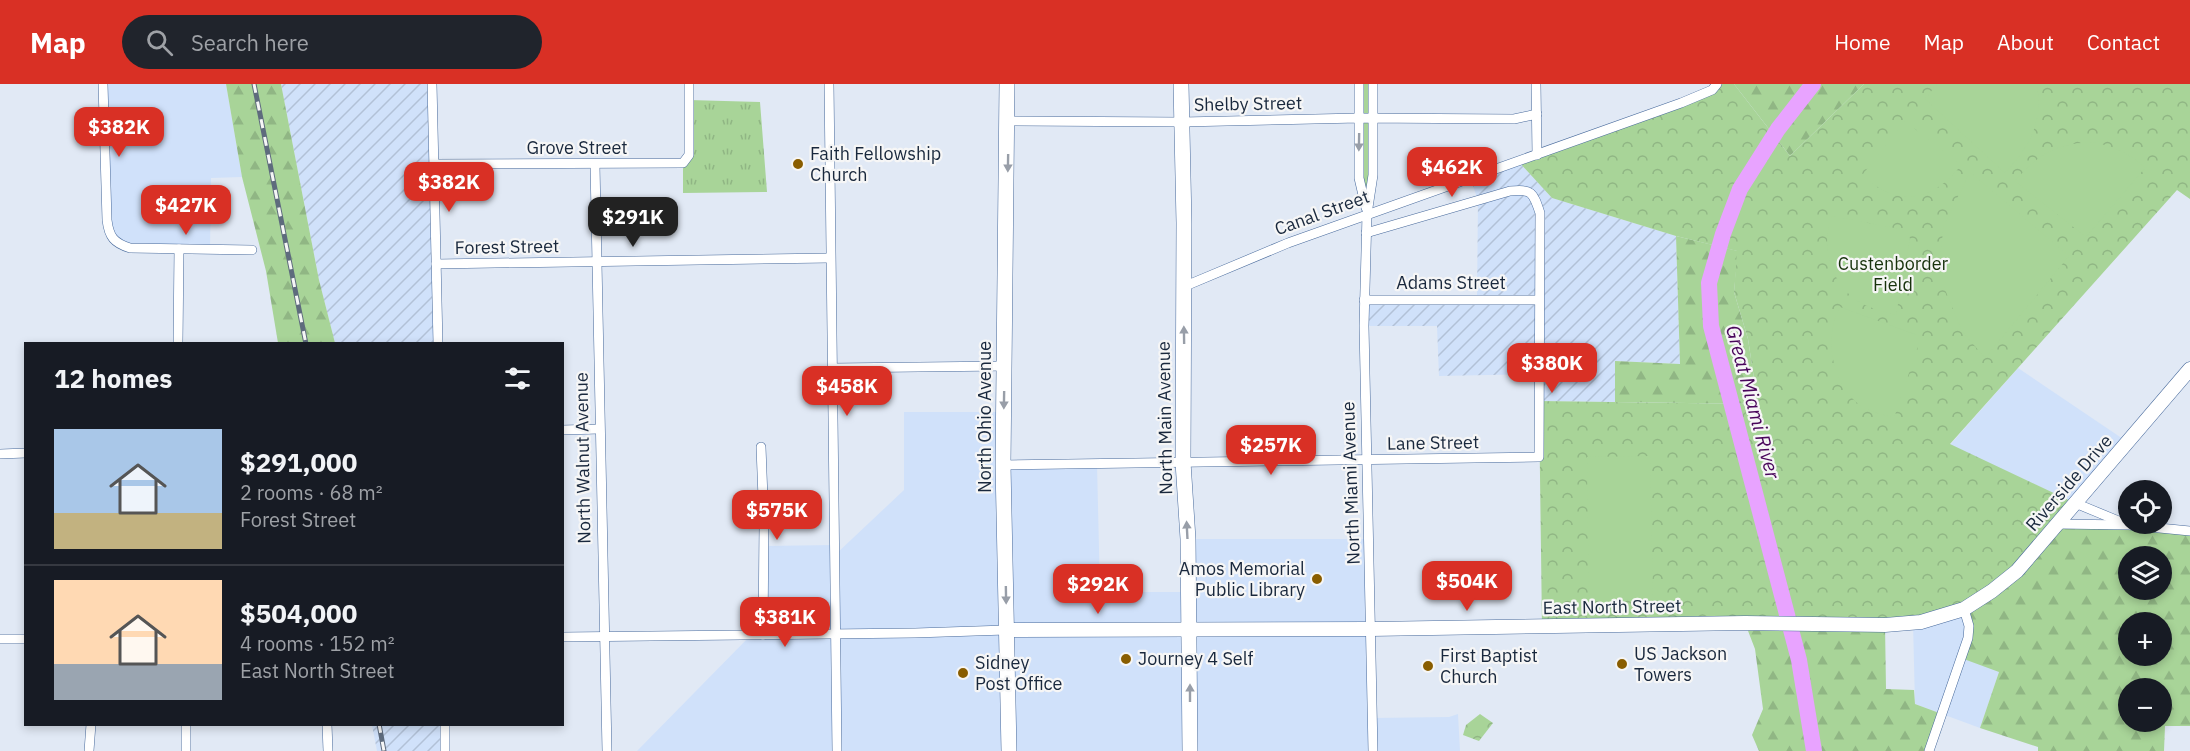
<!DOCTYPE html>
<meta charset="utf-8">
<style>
body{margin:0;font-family:"IBM Plex Sans",sans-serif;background:#20242c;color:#f1f3f6;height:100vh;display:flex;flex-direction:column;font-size:22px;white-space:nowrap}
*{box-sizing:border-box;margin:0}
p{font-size:20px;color:#9ea1a6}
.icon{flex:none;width:33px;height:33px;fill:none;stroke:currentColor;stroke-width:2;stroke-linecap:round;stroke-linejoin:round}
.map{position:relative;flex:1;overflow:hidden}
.drawer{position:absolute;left:24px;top:258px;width:540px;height:384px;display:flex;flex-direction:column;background:#171b24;border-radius:0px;box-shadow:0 3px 9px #0003}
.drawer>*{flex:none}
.controls{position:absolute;left:2118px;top:396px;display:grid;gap:12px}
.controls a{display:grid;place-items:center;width:54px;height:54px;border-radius:50%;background:#171b24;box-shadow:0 3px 9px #0003;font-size:30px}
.price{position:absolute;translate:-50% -51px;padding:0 14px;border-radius:12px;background:#d93025;color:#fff;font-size:20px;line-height:39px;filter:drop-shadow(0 2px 3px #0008)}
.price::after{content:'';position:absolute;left:50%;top:36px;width:18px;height:14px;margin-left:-9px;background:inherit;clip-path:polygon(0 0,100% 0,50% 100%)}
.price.selected{background:#222;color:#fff}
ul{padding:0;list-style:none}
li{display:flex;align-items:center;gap:18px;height:150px;padding:0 30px}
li+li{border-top:2px solid #363941}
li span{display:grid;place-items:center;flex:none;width:168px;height:120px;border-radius:0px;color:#555}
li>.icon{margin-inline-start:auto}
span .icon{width:72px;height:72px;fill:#fffc;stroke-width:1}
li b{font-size:26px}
h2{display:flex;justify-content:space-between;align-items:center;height:72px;padding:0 30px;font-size:26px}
header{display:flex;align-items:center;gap:36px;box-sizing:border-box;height:84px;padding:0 30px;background:#d93025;color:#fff}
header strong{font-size:28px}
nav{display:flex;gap:33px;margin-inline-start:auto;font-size:21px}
.search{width:420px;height:54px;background:#20242c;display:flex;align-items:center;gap:15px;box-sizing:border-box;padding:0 21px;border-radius:33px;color:#9ea1a6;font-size:22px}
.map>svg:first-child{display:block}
.built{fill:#d0e1fa}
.industrial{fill:url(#industrial-furrows)}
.grass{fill:url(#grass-tufts)}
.forest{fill:url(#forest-firs);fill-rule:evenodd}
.park{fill:url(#park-crowns)}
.garden{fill:#a8d498}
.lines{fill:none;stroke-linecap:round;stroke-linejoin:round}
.river{stroke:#e8a3ff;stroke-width:16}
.street-casing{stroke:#486a9c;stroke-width:10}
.secondary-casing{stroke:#486a9c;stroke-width:15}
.primary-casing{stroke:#486a9c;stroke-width:16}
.street{stroke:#fff;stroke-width:9}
.secondary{stroke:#fff;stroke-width:14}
.primary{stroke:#fff;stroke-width:15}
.rail-casing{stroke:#5e6b7d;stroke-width:5}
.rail{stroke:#f6f6f6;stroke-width:3;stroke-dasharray:9;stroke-linecap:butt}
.oneway{fill:#989ea8}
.poi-dot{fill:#895d00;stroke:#f6f6f6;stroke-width:2}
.labels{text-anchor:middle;stroke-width:4.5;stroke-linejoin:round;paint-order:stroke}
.street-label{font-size:18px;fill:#19283d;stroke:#f6f6f6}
.poi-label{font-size:18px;fill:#19283d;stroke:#f6f6f6;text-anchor:start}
.park-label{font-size:18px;fill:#17320c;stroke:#f6f6f6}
.water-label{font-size:20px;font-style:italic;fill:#49065b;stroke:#f6f6f6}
</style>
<header>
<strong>Map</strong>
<div class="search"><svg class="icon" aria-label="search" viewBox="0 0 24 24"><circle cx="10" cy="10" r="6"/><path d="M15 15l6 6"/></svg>Search here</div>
<nav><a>Home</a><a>Map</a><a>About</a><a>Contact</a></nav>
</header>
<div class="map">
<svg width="2190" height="667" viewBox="0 0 2190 667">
<defs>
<pattern id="industrial-furrows" width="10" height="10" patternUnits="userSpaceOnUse" patternTransform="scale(1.5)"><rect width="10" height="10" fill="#d0e1fa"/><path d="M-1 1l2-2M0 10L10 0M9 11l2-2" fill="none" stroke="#b2c1d7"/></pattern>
<pattern id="grass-tufts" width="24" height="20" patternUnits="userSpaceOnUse" patternTransform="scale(1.5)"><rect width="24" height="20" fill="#a8d498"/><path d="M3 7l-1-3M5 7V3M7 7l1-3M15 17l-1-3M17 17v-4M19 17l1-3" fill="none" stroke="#90b684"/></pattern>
<pattern id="forest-firs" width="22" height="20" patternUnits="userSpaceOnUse" patternTransform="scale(1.5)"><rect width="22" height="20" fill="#a8d498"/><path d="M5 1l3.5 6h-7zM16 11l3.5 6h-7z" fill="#90b684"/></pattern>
<pattern id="park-crowns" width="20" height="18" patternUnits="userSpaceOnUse" patternTransform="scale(1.5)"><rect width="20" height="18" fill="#a8d498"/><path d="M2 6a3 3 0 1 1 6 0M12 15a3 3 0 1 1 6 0" fill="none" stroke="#90b684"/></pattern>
</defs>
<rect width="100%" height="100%" fill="#e1e9f5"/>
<g class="built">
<path d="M 103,0 L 226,0 L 242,93 L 211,94 L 210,166 L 130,164 L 109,150 Z"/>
<path d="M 2018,284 L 2129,359 L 2075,419 L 1950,361 Z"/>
<path d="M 904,328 L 1003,328 L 1003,381 L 1097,380 L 1100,508 L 1188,508 L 1188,455 L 1369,455 L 1372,634 L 1449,633 L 1458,630 L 1460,667 L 637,667 L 751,551 L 763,551 L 764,462 L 835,461 L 836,470 L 904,406 Z"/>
<path d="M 1964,525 L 1999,588 L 1980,644 L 1915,620 L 1913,538 Z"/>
</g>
<g class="industrial">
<path d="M 281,0 L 432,0 L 438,259 L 335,259 L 319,196 Z"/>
<path d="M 1518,77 L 1552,114 L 1676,152 L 1680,280 L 1615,277 L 1615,318 L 1539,317 L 1538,290 L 1439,292 L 1437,242 L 1364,242 L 1364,216 L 1477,215 L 1478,116 L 1470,94 Z"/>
<path d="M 372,641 L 445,641 L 445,667 L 377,667 Z"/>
</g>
<g class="grass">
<path d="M 1359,0 L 1373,0 L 1367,130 L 1359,94 Z"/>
<path d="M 689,16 L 760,18 L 767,108 L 683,109 L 683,79 L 689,70 Z"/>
</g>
<g class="forest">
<path d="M 226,0 L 281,0 L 319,196 L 335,259 L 278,259 L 266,187 L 242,93 Z"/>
<path d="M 1734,0 L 1864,0 L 1790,72 Z"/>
<path d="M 1676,152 L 1738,167 L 1734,208 L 1748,255 L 1758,320 L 1615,318 L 1615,277 L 1680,280 Z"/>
<path d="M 2057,440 L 2190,447 L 2190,642 L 2165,642 L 2164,667 L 2038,667 L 2038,663 L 1980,644 L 1999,588 L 1961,574 L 1968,554 L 1964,525 ZM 2128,472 L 2162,472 L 2162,506 L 2128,506 ZM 2128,538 L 2162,538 L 2162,572 L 2128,572 ZM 2128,604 L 2162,604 L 2162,638 L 2128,638 Z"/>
<path d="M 1745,539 L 1885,541 L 1886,605 L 1914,606 L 1915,620 L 1942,630 L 1929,667 L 1759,667 L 1752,651 L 1763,625 L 1755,565 Z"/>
</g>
<g class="park">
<path d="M 1717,0 L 1734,0 L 1790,72 L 1864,0 L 2190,0 L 2190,115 L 2177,106 L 1950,360 L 2075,419 L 1992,507 L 1921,538 L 1542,542 L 1539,317 L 1758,320 L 1748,255 L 1734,208 L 1737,167 L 1676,152 L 1552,114 L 1518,77 L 1681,19 Z"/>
<path d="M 1480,630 L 1493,639 L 1479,657 L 1463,651 L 1466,641 Z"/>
</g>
<g class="garden">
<path d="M 1937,0 L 2037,0 C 2043,40 2030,61 2005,89 L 1925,15 Z"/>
<path d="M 1905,37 L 1961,81 C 1935,117 1894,125 1863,90 Z"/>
<path d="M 2091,58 C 2113,62 2128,68 2145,84 L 2086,153 L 2015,97 C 2040,69 2053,61 2091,58 Z"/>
<path d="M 1970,88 L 2069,172 L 1985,274 L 1962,247 L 1944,203 L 1940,170 L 1944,141 Z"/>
<path d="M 1832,132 L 1905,146 L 1910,154 L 1896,231 C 1881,227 1864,223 1852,213 C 1829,193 1821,159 1832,132 Z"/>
<path d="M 1840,223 L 1917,251 L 1919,259 L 1894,334 C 1881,330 1865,327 1856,318 C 1831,296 1824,251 1840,223 Z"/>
<path d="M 1650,372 L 1653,515 L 1589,517 L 1587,373 Z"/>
</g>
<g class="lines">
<path class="river" d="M 1813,0 L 1778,45 L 1740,105 L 1723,150 L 1709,199 L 1711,242 L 1799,576 L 1814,667"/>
<defs>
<g id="street">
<path d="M 103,0 L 107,136 C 109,153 114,159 130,164 L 252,166"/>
<path d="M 432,0 L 438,260"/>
<path d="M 829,0 L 837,667"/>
<path d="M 1359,0 L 1359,94 L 1366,124"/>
<path d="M 1373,0 L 1373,91 L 1367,130 L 1364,242 L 1373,667"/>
<path d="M 1536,0 L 1537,71"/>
<path d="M 1008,37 L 1182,38 L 1359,34 L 1514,35 L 1537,30"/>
<path d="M 434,80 L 683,79 L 689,71 L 689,0"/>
<path d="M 595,81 L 607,667"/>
<path d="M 436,180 L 830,174"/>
<path d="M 1183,203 L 1288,159 L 1681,19 L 1712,6 L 1717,0"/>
<path d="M 1364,216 L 1538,216"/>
<path d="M 178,260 L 179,165"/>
<path d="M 833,284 L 1005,282"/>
<path d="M 562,346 L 599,345"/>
<path d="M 761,363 L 764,440 L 763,551"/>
<path d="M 0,370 L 26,369"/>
<path d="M 1003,381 L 1539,373 L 1540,129 C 1533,108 1532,105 1510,107 L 1366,149"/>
<path d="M 2075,419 L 2121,438"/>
<path d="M 2057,440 L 2129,441 L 2190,447"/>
<path d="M 562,553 L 915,549 L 1006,546"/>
<path d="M 0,555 L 26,555"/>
<path d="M 327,640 L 328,667"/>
<path d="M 445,640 L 445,667"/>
<path d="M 89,667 L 91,640"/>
<path d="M 186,667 L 186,640"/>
<path d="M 1929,667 L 1968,554 L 1969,542 L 1964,525"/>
</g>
<path id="secondary" d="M 1006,546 L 1371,545 L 1745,539 L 1885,541 L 1921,538 L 1964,525 L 1992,507 L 2017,487 L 2190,285"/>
<g id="primary">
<path d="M 1007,0 L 1003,381 L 1009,667"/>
<path d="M 1181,0 L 1184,139 L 1183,378 L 1188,455 L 1190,667"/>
</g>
</defs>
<use href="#street" class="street-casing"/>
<use href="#secondary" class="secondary-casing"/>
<use href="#primary" class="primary-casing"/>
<use href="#street" class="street"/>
<use href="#secondary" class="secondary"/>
<use href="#primary" class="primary"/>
<defs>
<g id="rail">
<path d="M 254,0 L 306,260"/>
<path d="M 379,640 L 384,667"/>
</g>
</defs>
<use href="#rail" class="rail-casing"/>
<use href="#rail" class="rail"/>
</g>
<defs><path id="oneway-solid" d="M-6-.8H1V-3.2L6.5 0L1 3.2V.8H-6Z" transform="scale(1.5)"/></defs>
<g class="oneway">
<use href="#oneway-solid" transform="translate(1359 58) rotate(91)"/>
<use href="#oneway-solid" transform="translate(1008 79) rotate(91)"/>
<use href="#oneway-solid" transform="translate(1184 251) rotate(-91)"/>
<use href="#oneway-solid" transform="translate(1004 316) rotate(91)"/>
<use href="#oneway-solid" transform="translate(1187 446) rotate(-93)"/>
<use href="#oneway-solid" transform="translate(1006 511) rotate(89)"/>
<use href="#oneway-solid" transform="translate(1190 609) rotate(-90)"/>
</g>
<g class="poi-dot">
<circle cx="798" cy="80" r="6"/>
<circle cx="1317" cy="495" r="6"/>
<circle cx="1126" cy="575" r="6"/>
<circle cx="1622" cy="580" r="6"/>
<circle cx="1428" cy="582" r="6"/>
<circle cx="963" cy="589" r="6"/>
</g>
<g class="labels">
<g class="street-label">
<text transform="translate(1248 20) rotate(-1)" y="6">Shelby Street</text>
<text x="577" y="70">Grove Street</text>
<text transform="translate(1322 129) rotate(-20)" y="6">Canal Street</text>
<text transform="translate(507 163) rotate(-1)" y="6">Forest Street</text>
<text x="1451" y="205">Adams Street</text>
<text transform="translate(985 333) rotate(-90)" y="6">North Ohio Avenue</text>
<text transform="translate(1165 334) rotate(-91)" y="6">North Main Avenue</text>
<text transform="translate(1433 359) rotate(-1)" y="6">Lane Street</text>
<text transform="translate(583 374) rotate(-91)" y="6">North Walnut Avenue</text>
<text transform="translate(1351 399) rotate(-92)" y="6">North Miami Avenue</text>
<text transform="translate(2069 399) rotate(-49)" y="6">Riverside Drive</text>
<text transform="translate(1612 523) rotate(-1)" y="6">East North Street</text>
</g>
<g class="poi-label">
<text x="810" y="76">Faith Fellowship<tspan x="810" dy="21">Church</tspan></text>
<text x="1305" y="491" text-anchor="end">Amos Memorial<tspan x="1305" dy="21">Public Library</tspan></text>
<text x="1634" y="576">US Jackson<tspan x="1634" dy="21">Towers</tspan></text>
<text x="1440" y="578">First Baptist<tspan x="1440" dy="21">Church</tspan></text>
<text x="1138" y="581">Journey 4 Self</text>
<text x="975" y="585">Sidney<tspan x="975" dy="21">Post Office</tspan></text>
</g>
<g class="park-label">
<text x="1893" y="186">Custenborder<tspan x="1893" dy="21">Field</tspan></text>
</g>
<g class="water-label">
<text transform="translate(1753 318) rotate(75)" y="7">Great Miami River</text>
</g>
</g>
</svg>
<div class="controls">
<a><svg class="icon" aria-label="locate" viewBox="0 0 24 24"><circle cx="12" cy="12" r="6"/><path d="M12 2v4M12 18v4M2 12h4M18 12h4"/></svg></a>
<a><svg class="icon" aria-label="layers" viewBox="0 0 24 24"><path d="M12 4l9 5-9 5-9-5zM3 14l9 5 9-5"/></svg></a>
<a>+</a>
<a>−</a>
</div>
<b class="price" style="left:119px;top:74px">$382K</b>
<b class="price" style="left:1452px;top:114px">$462K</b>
<b class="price" style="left:449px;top:129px">$382K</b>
<b class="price" style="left:186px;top:152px">$427K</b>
<b class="price selected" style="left:633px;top:164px">$291K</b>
<b class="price" style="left:1552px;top:310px">$380K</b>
<b class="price" style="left:847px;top:333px">$458K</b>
<b class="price" style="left:1271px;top:392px">$257K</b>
<b class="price" style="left:777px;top:457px">$575K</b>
<b class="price" style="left:1467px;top:528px">$504K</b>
<b class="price" style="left:1098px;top:531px">$292K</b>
<b class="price" style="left:785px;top:564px">$381K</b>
<section class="drawer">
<h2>12 homes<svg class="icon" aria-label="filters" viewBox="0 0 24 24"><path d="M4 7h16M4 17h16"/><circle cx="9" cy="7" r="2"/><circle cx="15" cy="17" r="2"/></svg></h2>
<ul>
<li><span style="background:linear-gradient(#a9c7e8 70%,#c2b280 0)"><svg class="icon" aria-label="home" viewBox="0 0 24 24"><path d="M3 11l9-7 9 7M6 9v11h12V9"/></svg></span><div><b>$291,000</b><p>2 rooms · 68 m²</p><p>Forest Street</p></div></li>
<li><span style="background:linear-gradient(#ffd9b3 70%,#9aa5b1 0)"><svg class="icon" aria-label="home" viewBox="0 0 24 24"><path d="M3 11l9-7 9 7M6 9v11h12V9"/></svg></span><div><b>$504,000</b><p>4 rooms · 152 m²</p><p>East North Street</p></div></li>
</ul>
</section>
</div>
